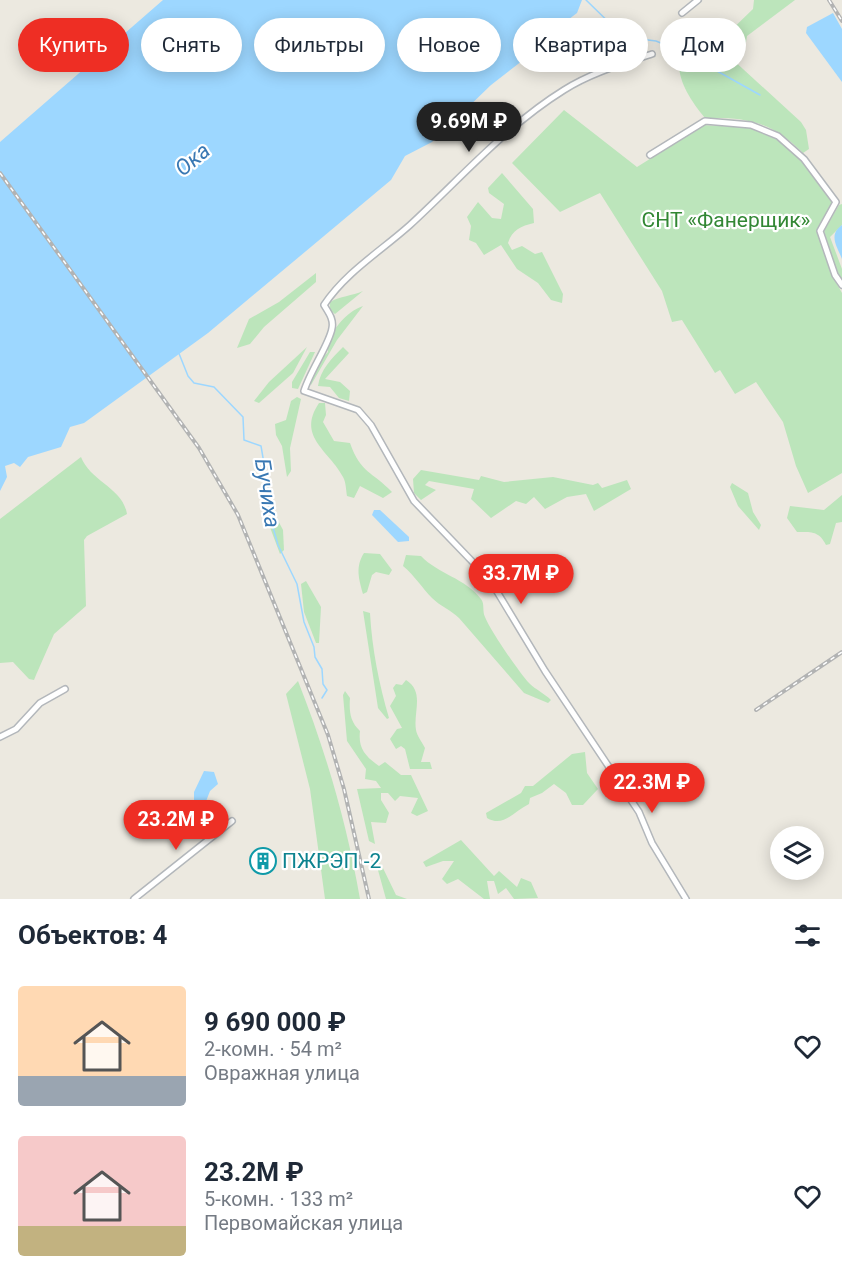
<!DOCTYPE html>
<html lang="ru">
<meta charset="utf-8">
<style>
body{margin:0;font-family:Roboto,sans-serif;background:#f6f6f7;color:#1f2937;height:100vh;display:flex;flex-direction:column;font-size:22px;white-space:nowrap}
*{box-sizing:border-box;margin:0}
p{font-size:20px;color:#747a83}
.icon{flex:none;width:33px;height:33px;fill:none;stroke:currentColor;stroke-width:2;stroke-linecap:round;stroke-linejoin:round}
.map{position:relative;height:899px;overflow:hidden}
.drawer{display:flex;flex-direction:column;background:#fff;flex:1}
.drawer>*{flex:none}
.hud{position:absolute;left:18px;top:18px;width:807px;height:54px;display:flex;gap:12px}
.tools{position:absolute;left:770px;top:826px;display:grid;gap:12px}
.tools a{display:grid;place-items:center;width:54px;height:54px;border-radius:50%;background:#fff;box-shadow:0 3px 15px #0003;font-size:30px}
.price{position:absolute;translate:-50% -51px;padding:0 14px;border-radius:21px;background:#ee2e24;color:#fff;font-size:20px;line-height:39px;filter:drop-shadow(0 2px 3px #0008)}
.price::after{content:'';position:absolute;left:50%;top:36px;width:18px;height:14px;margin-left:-9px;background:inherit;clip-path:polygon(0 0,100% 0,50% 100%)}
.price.selected{background:#222;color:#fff}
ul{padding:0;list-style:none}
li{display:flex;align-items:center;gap:18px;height:150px;padding:0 18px}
li span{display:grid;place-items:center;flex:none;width:168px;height:120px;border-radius:6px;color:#555}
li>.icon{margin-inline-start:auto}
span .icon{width:72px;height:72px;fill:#fffc;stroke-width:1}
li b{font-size:26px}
h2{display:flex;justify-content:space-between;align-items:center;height:72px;padding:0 18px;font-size:26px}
.pill{padding:0 21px;border-radius:27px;background:#fff;box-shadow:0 3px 15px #0003;font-size:21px;line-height:54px}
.pill.selected{background:#ee2e24;color:#fff}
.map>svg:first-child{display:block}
.green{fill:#bce5bb}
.water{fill:#9dd7ff}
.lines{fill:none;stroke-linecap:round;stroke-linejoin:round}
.stream{stroke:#9dd7ff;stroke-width:1.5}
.minor-casing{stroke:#b3b7bb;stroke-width:8}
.minor{stroke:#fff;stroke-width:5}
.rail-casing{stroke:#b2b3b3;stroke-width:4}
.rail{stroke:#fff;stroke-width:1.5;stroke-dasharray:4.5;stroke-linecap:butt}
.labels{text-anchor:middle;stroke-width:4.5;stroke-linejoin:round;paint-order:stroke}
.park-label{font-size:21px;fill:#328734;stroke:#fff}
.culture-label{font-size:21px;fill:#0d838f;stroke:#fff;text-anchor:start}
.water-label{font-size:22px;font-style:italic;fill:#3978b3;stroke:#fff}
</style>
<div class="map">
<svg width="842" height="899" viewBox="0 0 842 899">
<rect width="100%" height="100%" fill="#ece9e0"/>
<g class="green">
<path d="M 754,0 L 795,0 L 747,36 L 746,42 L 731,58 L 801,122 L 806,130 L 809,149 L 803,153 C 772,122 748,117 705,118 C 687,96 671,71 683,43 L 694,52 L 722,39 L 753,9 Z"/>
<path d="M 564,110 L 637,167 L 704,125 L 750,128 L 778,140 L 803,161 L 831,198 L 831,206 L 818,229 L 832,275 L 842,293 L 842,473 L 808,493 L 796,466 L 783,422 L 756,382 L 735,394 L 720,370 L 715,373 L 682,320 L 672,322 L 662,291 L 600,193 L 560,212 L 512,163 Z"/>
<path d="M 502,173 L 533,209 L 534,223 C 521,226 512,230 508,243 L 512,250 L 522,246 L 535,254 L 542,252 L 563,294 L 562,303 L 551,300 L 538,283 L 517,269 L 501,245 L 484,255 L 476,243 L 469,240 L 471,226 L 467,217 L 478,202 L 492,218 L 501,219 L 504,204 L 489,193 L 488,188 Z"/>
<path d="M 842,204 L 842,225 L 830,237 L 842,269 L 842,281 L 836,271 L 824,231 L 839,205 Z"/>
<path d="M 316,273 L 316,282 L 264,327 L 250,344 L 237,348 L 249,319 L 279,302 Z"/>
<path d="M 363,291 L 335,314 L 330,310 L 330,302 C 340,296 352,296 363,291 Z"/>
<path d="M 363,306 L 337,340 L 311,385 L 309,380 L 315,366 L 328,352 C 326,334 347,311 363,306 Z"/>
<path d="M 307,347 L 293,373 L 259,403 L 254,401 L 269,382 Z"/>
<path d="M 343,347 L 349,353 L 325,379 L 340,382 L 350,391 L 349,401 L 339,398 L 330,387 L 318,386 C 320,370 332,358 343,347 Z"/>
<path d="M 310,352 L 315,352 L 298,389 L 292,388 L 292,382 Z"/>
<path d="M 297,397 L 301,399 L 290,448 L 291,471 L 287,477 L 282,446 L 276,435 L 275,424 L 286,420 L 291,401 Z"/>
<path d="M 319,403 L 325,403 L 326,415 L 323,422 L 334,441 L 350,443 C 361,474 372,471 392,492 L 383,498 L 360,486 L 354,498 L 347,496 C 346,490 346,482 343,477 C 330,451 296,437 319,403 Z"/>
<path d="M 81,457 C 90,481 123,488 127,514 L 87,536 L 84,540 L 86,606 L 54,634 L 36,675 L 34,680 L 29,679 L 13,662 L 0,663 L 0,519 Z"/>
<path d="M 421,470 L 479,480 L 481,476 L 504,482 L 553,477 L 593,485 L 598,483 L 602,488 L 627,480 L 631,489 L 594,511 L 586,494 L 567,497 L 545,509 L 534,497 L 526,504 L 516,501 L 491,518 L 471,499 L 474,489 L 429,481 L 425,485 L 436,490 L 421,500 L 414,493 L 413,479 Z"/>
<path d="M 732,483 L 748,493 L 753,512 L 761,525 L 759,530 L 738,506 L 730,487 Z"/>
<path d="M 842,495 L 842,522 L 836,523 L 830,544 L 826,545 C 819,531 812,532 797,532 L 787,518 L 790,506 L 824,510 Z"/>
<path d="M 272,509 L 283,530 L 284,550 L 280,554 L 265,514 Z"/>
<path d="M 364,553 L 380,554 L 392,570 L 389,575 L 376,572 L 372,575 L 367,592 L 363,594 C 359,579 355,567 364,553 Z"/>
<path d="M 406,555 L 421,556 C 438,574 465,578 481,599 C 485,604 482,611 485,617 C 490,630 519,672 529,683 C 536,690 544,693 551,700 L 548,703 L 524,693 L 459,618 C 451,610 440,606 432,598 C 422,588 415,576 403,566 Z"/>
<path d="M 306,581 L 321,607 L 319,643 L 316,643 L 304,612 L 301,584 Z"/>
<path d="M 363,611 L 370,613 C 372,649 379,684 389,718 L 387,719 L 378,708 Z"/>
<path d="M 406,680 C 425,692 413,712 416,730 C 417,736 422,742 425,748 L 421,762 L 430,762 L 432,769 L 410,769 L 405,749 L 401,746 L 396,749 L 390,739 L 397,729 L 402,728 L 390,706 L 396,696 L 393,688 L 396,684 L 402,685 Z"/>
<path d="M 298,681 C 326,752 347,824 360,899 L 325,899 L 310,789 L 286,694 Z"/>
<path d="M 345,691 L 350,698 C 349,711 350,722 360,731 C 358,748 365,756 379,766 L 385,762 L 401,775 L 411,775 L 428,811 L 417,816 L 411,813 L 418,798 L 400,796 L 395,801 L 388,793 L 381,793 L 381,800 L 389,813 L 386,823 L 371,822 L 375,844 L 369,841 L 357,789 L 381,788 L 376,781 L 365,779 L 366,769 L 347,741 L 343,695 Z"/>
<path d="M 585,752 L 587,773 L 598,789 L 583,805 L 572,805 L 566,793 L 554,784 L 542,793 L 530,798 L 529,804 C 514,811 504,828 487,818 L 486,813 L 521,793 L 525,786 L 533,786 L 572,754 Z"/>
<path d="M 461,840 L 494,876 L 499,871 L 517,887 L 521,878 L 531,882 L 538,898 L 514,899 L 506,888 L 498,894 L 494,881 L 487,881 L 490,899 L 484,899 L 458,879 L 447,884 L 442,879 L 454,861 L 443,861 L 426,867 L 423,862 Z"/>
<path d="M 376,863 L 381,864 L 396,895 L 407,899 L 386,899 Z"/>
</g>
<g class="water">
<path d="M 163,0 L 582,0 L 577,13 L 544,38 L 531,54 L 491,85 L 432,142 L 405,156 L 391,180 L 208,333 L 84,423 L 70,427 L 61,447 L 28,457 L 20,467 L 14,463 L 5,466 L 7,477 L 0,491 L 0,142 Z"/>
<path d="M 833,13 L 842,29 L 842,82 L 806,33 L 807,27 Z"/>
<path d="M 842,225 L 842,259 C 837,246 828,235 842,225 Z"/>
<path d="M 374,510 L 380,510 L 409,537 L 409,541 L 398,542 L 372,515 Z"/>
<path d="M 204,771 L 214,772 L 218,784 L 210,791 L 205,804 L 197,807 L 194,804 L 194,792 Z"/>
</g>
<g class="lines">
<g class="stream">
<path d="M 586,0 L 624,37 L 656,41 L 683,52 L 760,95"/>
<path d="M 178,351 L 188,376 L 194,383 L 214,387 L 243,417 L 244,440 L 261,446 L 269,493 L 269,513 L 278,545 L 297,584 L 304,622 L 314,647 L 315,657 L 322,669 L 323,684 L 327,690 L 322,698"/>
</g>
<defs>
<g id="minor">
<path d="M 682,13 L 698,0"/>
<path d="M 652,54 C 622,64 591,73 564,90 C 506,126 460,179 410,225 C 381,251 346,272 324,305 C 328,312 334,319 332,328 C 330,343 310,371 304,391 L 358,410 L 371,425 L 414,501 L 490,580 L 545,671 L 639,812 L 652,843 L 686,899"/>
<path d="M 650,155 L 705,121 L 751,125 L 778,136 L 804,159 L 836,202 L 820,231 L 835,275 L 842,285"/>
<path d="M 0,737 L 16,729 L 40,703 L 65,689"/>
<path d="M 134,899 L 232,821"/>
</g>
</defs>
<use href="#minor" class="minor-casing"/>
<use href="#minor" class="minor"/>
<defs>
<g id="rail">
<path d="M 829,0 L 842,21"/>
<path d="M 0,173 L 199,448 L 238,515 L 328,735 L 344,789 L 369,899"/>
<path d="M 756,710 L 842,652"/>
</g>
</defs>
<use href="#rail" class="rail-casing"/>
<use href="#rail" class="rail"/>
</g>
<defs>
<symbol id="building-ring" viewBox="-11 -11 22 22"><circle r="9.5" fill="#fff" stroke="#0f9aa8" stroke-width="1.5"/><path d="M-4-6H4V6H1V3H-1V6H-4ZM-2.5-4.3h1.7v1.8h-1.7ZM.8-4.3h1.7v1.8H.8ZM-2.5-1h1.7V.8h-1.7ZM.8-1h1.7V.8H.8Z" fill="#0f9aa8"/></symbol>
</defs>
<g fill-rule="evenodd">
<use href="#building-ring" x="248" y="846" width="30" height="30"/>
</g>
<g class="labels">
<g class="park-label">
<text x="726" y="227">СНТ «Фанерщик»</text>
</g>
<g class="culture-label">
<text x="282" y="868">ПЖРЭП -2</text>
</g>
<g class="water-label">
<text transform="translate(192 159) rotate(-40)" y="8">Ока</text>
<text transform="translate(268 493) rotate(81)" y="8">Бучиха</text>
</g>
</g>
</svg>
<div class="tools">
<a><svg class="icon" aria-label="layers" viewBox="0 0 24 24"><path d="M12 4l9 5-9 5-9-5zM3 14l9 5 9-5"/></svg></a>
</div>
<b class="price selected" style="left:469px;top:153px">9.69M ₽</b>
<b class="price" style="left:521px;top:605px">33.7M ₽</b>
<b class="price" style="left:652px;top:814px">22.3M ₽</b>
<b class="price" style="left:176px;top:851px">23.2M ₽</b>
<div class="hud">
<a class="pill selected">Купить</a>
<a class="pill">Снять</a>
<a class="pill">Фильтры</a>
<a class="pill">Новое</a>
<a class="pill">Квартира</a>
<a class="pill">Дом</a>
</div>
</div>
<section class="drawer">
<h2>Объектов: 4<svg class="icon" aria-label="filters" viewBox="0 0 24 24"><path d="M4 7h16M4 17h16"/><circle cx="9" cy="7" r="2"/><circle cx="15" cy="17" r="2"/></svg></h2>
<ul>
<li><span style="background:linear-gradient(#ffd9b3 75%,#9aa5b1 0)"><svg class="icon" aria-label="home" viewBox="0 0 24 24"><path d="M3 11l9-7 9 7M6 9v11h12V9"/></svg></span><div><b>9 690 000 ₽</b><p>2-комн. · 54 m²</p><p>Овражная улица</p></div><svg class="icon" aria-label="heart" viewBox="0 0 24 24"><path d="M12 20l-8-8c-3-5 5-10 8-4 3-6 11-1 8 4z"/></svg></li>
<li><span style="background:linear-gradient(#f6c9c9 75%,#c2b280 0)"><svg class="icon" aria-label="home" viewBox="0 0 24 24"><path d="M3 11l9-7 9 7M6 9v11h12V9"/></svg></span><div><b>23.2M ₽</b><p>5-комн. · 133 m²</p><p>Первомайская улица</p></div><svg class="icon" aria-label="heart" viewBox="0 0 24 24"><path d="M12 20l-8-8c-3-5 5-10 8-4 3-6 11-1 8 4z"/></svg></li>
</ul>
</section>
